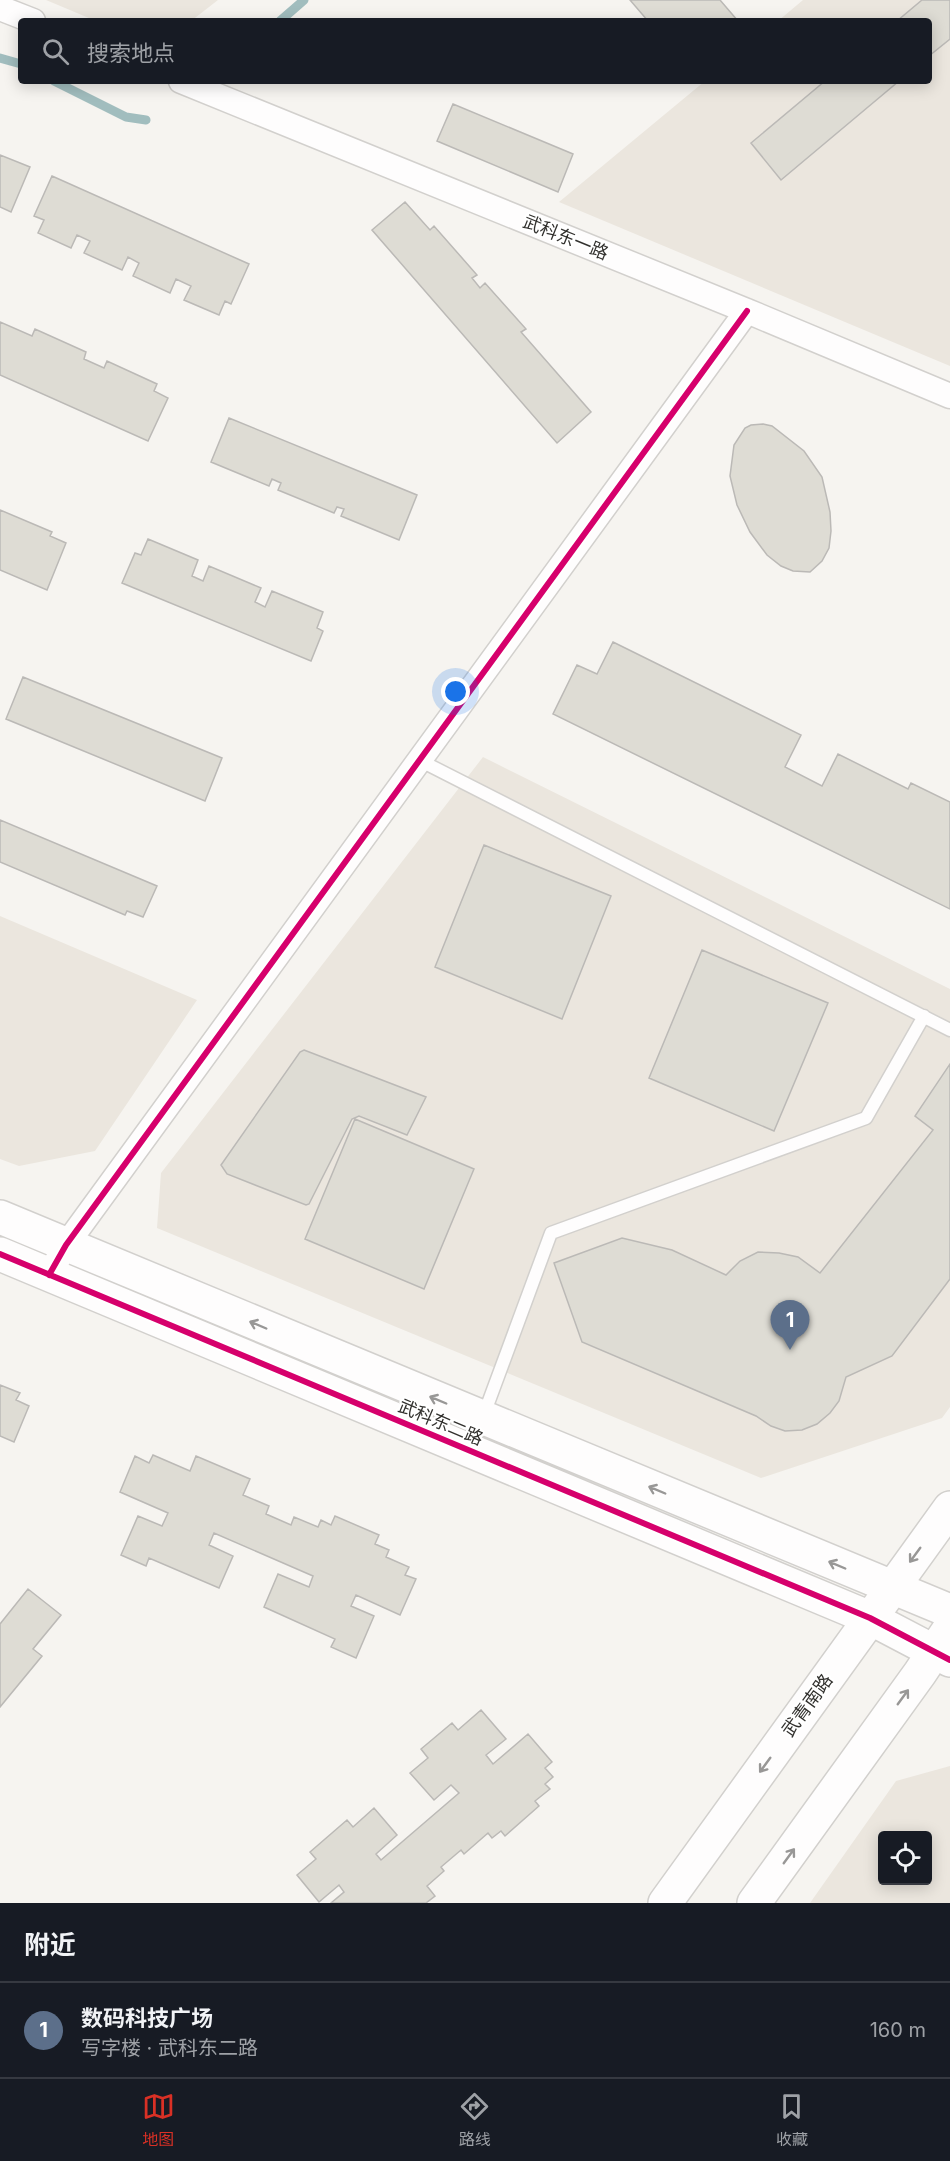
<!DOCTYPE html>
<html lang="zh">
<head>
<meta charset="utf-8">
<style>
  :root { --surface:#171b24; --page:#20242c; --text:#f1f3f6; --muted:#9ea1a6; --line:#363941; --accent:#d93025 }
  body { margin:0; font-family:Inter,"Noto Sans SC",sans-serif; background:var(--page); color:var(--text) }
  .controls { position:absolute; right:18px; bottom:18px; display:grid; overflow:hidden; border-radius:6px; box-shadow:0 3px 15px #0003 }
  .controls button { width:54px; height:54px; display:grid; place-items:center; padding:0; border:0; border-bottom:2px solid var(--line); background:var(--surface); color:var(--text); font:30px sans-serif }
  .you { position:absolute; left:456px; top:692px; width:21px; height:21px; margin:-15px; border:4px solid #fff; border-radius:50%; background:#1a73e8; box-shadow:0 0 0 9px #1a73e833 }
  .badge { display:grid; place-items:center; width:39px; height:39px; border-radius:50%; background:var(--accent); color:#fff; font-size:20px; font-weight:700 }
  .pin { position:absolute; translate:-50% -50px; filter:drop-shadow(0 2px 3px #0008) }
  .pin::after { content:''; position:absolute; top:32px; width:21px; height:18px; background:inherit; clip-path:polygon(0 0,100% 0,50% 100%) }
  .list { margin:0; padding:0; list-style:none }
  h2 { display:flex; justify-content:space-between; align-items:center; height:78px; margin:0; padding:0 24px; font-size:26px }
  h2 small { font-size:20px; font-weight:400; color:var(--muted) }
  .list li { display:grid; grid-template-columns:39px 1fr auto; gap:18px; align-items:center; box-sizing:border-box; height:96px; padding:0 24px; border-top:2px solid var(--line) }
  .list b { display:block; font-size:22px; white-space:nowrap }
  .list p { margin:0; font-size:20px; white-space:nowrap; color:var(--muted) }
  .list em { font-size:20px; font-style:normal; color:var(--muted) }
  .icon { flex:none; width:33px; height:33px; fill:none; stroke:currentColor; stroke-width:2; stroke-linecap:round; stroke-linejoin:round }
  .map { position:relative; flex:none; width:950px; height:1903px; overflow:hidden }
  .search { position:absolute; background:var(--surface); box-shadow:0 3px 15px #0003; left:18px; right:18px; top:18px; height:66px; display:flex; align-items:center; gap:15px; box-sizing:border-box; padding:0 21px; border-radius:6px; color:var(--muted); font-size:22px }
  .sheet { height:174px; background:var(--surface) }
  nav { display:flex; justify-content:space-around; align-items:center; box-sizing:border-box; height:84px; border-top:2px solid var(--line); background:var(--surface); font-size:16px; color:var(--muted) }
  nav a { display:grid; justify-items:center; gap:3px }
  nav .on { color:var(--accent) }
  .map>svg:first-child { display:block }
  .built { fill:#ebe6de; fill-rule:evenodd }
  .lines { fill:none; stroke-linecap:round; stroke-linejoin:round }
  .stream { stroke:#a1bdbe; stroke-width:9 }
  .building { fill:#dedcd4; stroke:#bbb9b6; stroke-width:1.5 }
  .lane-casing { stroke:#d2d0cd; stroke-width:15 }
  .street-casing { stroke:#d2d0cd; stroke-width:27 }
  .secondary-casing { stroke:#d2d0cd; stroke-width:36 }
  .primary-casing { stroke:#d2d0cd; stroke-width:36 }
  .lane { stroke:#fefdfd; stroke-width:12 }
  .street { stroke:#fefdfd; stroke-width:24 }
  .secondary { stroke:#fefdfd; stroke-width:33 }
  .primary { stroke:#fefdfd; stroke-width:33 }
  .cycleway-casing { stroke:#fff; stroke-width:10 }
  .cycleway { stroke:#d6006c; stroke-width:6 }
  .oneway { stroke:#989796 }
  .labels { text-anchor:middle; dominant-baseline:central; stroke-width:4.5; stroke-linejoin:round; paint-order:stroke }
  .street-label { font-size:18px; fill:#32312e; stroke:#fff }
</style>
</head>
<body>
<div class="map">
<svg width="950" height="1903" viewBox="0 0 950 1903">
  <rect width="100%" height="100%" fill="#f6f4f0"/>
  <!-- built -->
  <path class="built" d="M46 0H218L191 21H96Z
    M803 0H950V366L559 202 705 81H929V21H778Z
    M483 757 950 989V1407L942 1418 761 1478 157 1228 161 1173Z
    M0 916 197 1000 95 1151 19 1166 0 1159Z
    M950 1766V1903H810L896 1781ZM882 1836H928V1880H882Z"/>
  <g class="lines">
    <!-- stream -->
    <path class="stream" d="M280 21 304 0
      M0 58 21 64
      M54 81 126 117 146 120"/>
  </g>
  <!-- building -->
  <path class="building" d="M630 0H720L738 21H648Z
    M922 0H950V39L929 56V21H897Z
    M825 81H899L781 180 751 143Z
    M453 104 573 154 558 192 437 141Z
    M0 155 30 167 11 212 0 207Z
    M52 176 249 264 231 304 225 301 219 315 184 300 191 286 176 279 170 293 133 276 139 263 128 257 122 270 84 253 90 241 77 235 71 248 38 233 44 220 34 216Z
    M405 202 430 230 434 226 477 275 472 278 480 288 485 283 526 329 521 332 591 412 557 443 372 230Z
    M0 322 32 336 35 329 86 352 84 359 104 368 107 361 157 384 154 391 168 398 148 441 0 375Z
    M229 418 417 495 399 540 341 516 344 509 337 507 334 513 278 490 281 483 272 479 269 486 211 462Z
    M763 424 772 426 804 451 822 477 830 512 831 531 829 548 822 561 810 572 793 571 781 566 767 555 750 532 737 505 730 476 734 445 745 428 751 425Z
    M0 510 52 532 50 536 66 543 47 590 0 570Z
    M148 539 198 560 192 576 203 581 209 566 261 588 255 602 265 607 272 591 323 612 317 628 323 631 311 661 122 583 135 553 141 555Z
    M613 642 801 735 785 767 822 786 838 754 908 789 911 783 950 802V909L553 714 577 665 597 674Z
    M23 677 222 758 205 801 6 719Z
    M0 820 157 886 143 917 127 911 125 915 0 862Z
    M484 845 611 896 562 1019 435 967Z
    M702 950 828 1003 774 1131 649 1078Z
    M304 1050 426 1097 407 1135 359 1116 352 1119 309 1204 306 1205 227 1174 221 1165 300 1052Z
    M950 1064V1279L892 1356 846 1377 839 1401 830 1413 817 1424 802 1430 785 1431 771 1426 756 1416 582 1342 554 1263 622 1238 672 1250 726 1275 740 1261 758 1252 779 1253 798 1257 820 1273 933 1130 915 1116Z
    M355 1119 474 1169 424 1289 305 1239Z
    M0 1385 20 1393 16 1400 29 1406 14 1442 0 1436Z
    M153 1455 190 1471 196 1456 250 1479 243 1495 269 1506 266 1514 291 1525 294 1517 318 1527 321 1520 331 1525 335 1516 379 1535 375 1544 389 1550 386 1557 409 1567 405 1575 416 1579 400 1615 356 1595 351 1606 374 1616 356 1658 331 1647 335 1639 264 1607 278 1574 309 1587 313 1576 214 1533 209 1545 233 1556 219 1588 149 1558 146 1566 121 1555 138 1516 162 1526 168 1513 120 1492 135 1456 149 1463Z
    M28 1589 61 1615 33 1649 42 1656 0 1707V1624Z
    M481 1710 506 1739 486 1755 493 1764 528 1734 552 1762 545 1768 553 1777 545 1784 550 1789 535 1801 539 1806 505 1836 501 1831 492 1838 488 1833 464 1854 461 1850 441 1867 444 1871 427 1886 435 1896 426 1903H331L344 1892 339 1885 319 1902 297 1875 316 1859 310 1852 347 1820 353 1827 374 1808 397 1835 376 1854 381 1860 459 1793 451 1785 434 1800 410 1773 428 1758 421 1749 452 1723 458 1730Z"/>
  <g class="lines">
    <defs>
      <path id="lane" d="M419 760 950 1030
        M483 1417 551 1233 866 1118 924 1016"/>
      <path id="street" d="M0 8 33 21
        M181 81 747 311 950 396
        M49 1275 66 1245 747 311"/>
      <path id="secondary" d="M0 1217 950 1611
        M0 1254 870 1618 950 1660"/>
      <path id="primary" d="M665 1903 950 1508
        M754 1903 920 1673 950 1628"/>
    </defs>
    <!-- lane casing -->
    <use href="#lane" class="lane-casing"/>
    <!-- street casing -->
    <use href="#street" class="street-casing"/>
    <!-- secondary casing -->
    <use href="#secondary" class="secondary-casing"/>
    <!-- primary casing -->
    <use href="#primary" class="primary-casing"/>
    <!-- lane -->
    <use href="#lane" class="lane"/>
    <!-- street -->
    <use href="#street" class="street"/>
    <!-- secondary -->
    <use href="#secondary" class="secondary"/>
    <!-- primary -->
    <use href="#primary" class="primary"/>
    <defs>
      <path id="cycleway" d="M0 1254 870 1618 950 1660
        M49 1275 66 1245 747 311"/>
    </defs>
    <!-- cycleway casing -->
    <use href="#cycleway" class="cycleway-casing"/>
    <!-- cycleway -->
    <use href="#cycleway" class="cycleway"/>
  </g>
  <!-- one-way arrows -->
  <defs><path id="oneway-shaft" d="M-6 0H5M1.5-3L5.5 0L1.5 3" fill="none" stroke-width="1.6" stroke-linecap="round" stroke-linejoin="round" transform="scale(1.5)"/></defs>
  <g class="oneway">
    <use href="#oneway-shaft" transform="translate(258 1325) rotate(-157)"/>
    <use href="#oneway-shaft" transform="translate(438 1400) rotate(-157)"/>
    <use href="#oneway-shaft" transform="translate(657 1490) rotate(-157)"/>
    <use href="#oneway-shaft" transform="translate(915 1555) rotate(126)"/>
    <use href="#oneway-shaft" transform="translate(837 1565) rotate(-157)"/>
    <use href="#oneway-shaft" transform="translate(903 1697) rotate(-54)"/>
    <use href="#oneway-shaft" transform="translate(765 1765) rotate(126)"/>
    <use href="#oneway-shaft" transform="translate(789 1856) rotate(-54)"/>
  </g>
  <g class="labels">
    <!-- street labels -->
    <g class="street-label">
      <text transform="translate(566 237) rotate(22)">武科东一路</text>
      <text transform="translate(441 1422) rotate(23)">武科东二路</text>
      <text transform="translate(807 1705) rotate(-54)">武青南路</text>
    </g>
  </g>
</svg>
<div class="controls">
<button><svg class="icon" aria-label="locate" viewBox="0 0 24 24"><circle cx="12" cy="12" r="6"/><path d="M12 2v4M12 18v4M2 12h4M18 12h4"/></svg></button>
</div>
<div class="you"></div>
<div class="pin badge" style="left:790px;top:1350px;background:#5c6f8a">1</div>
<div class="search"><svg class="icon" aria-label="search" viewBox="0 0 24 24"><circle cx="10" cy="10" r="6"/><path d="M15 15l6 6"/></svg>搜索地点</div>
</div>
<section class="sheet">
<h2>附近<small></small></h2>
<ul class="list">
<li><span class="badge" style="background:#5c6f8a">1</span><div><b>数码科技广场</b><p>写字楼 · 武科东二路</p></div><em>160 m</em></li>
</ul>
</section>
<nav>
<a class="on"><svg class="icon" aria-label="map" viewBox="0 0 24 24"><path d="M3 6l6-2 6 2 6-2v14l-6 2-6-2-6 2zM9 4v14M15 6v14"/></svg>地图</a>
<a><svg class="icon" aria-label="directions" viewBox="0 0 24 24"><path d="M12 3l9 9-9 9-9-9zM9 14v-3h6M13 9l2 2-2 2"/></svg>路线</a>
<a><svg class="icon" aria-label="saved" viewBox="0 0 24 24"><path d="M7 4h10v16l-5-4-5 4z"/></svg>收藏</a>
</nav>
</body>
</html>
